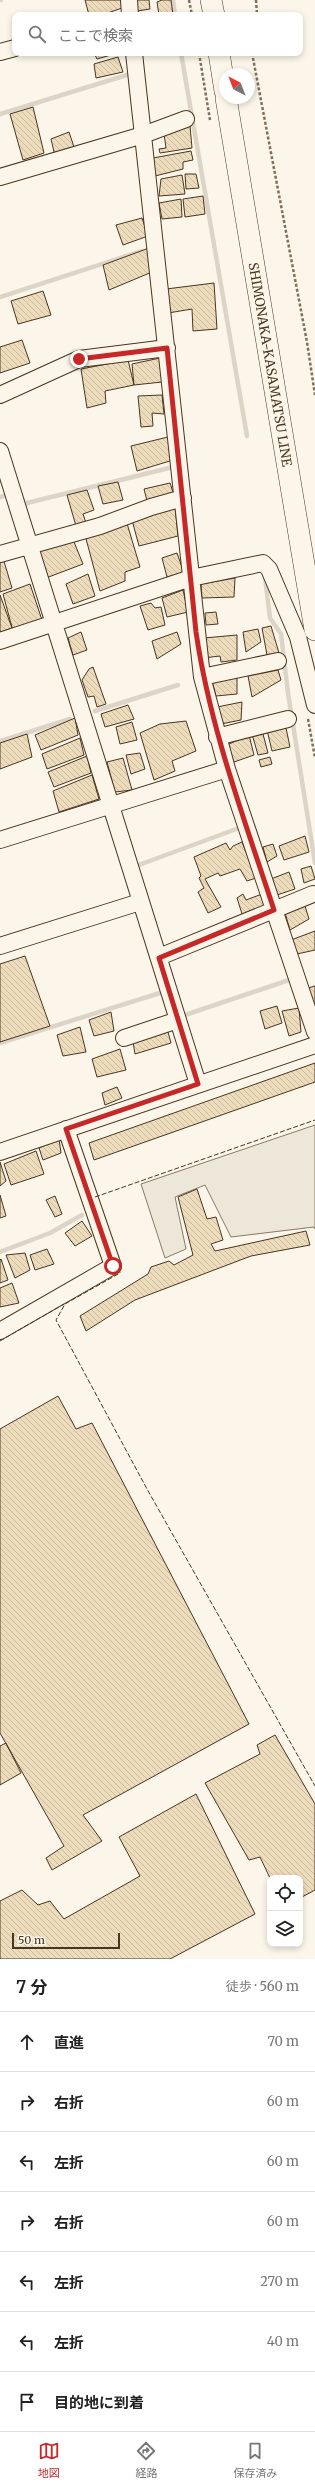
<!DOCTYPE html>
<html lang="ja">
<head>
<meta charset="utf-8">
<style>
  :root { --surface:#fff; --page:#f2f2f2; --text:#222; --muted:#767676; --line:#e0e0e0; --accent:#c62828 }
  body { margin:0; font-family:Merriweather,"Noto Sans JP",serif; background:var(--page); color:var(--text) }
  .controls { position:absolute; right:12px; bottom:12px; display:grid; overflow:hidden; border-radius:8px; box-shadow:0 2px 6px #0003 }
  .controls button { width:36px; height:36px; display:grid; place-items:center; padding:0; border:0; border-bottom:1px solid var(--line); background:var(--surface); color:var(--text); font:20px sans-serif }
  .compass { position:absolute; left:219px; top:68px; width:36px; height:36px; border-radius:50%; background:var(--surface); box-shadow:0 2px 6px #0003; rotate:318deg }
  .scale { position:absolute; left:12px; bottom:10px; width:108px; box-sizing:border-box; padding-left:4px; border:2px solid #4a3520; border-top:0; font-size:11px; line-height:14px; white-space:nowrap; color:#4a3520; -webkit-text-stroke:3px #fbf6e9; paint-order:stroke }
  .stop { position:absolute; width:12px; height:12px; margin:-9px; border:3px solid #c62828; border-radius:50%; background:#fff }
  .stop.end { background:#c62828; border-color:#fff; box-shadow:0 1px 4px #0008 }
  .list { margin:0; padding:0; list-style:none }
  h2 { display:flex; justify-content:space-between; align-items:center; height:52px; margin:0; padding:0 16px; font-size:17px }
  h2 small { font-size:13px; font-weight:400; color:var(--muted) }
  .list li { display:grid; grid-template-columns:26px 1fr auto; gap:12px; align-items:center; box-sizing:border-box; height:60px; padding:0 16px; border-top:1px solid var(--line) }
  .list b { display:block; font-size:15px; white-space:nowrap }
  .list em { font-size:13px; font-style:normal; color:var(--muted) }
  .icon { flex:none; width:22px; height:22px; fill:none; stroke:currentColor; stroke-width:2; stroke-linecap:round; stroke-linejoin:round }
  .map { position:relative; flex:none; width:315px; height:1959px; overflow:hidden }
  .search { position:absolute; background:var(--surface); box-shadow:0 2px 6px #0003; left:12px; right:12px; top:12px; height:44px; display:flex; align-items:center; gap:10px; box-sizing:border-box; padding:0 14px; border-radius:8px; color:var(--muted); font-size:15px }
  .sheet { height:472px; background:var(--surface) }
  nav { display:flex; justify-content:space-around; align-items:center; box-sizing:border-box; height:56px; border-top:1px solid var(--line); background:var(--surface); font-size:11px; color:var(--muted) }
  nav a { display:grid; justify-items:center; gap:2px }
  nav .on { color:var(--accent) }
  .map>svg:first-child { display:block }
  .parking { fill:#ede7d9; stroke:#887966 }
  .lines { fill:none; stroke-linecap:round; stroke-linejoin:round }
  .stream { stroke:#dcd4c6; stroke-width:4.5 }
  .building { fill:url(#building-back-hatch); stroke:#4a3520 }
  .minor-casing { stroke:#4a3520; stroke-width:18 }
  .major-casing { stroke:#4a3520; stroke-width:22 }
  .path { stroke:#7f6f5c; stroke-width:2.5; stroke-dasharray:3 2; stroke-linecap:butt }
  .minor { stroke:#fbf6e9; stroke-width:16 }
  .major { stroke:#fbf6e9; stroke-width:21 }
  .fence { stroke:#4a3520; stroke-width:1; stroke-dasharray:5 2; stroke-linecap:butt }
  .route { stroke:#c62828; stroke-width:5 }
  .labels { text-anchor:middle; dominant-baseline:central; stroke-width:3; stroke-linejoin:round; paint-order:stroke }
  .street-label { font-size:13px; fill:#4a3520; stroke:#fbf6e9 }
</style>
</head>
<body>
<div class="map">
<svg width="315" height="1959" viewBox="0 0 315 1959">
  <defs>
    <pattern id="building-back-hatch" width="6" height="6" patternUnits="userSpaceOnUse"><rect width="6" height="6" fill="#ecdcbc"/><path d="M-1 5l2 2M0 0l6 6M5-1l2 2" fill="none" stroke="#ccbda1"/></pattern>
  </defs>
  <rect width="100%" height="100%" fill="#fbf6e9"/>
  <!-- parking -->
  <path class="parking" d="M315 1125V1229L314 1227 231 1237 205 1185 175 1197 186 1249 165 1258 141 1184Z"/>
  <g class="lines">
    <!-- stream -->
    <path class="stream" d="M0 0H1
      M173 0 175 15
      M181 53 247 436
      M0 114 130 74
      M0 297 142 251
      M0 497 3 496
      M23 500V504L173 467
      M265 577 270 618 281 634 288 693 315 863
      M95 711 178 685
      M0 741 70 719
      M137 869 136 866 239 828
      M185 1015 289 980
      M0 1043 160 993
      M0 1252 50 1233 82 1215"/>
  </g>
  <!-- building -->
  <path class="building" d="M85 0H121L122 8 102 15H89Z
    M136 0H149L150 9 137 11Z
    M162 0H171L173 15H159L157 2Z
    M94 53H118L97 59Z
    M118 57 123 72 96 78 94 64Z
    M33 107 44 153 23 160 10 114Z
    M190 126 192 148 160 153 159 149 166 148 164 134Z
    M69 132 75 150 55 156 51 139Z
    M191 151 193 160 183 162V169L155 176 153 158Z
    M185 174H196L199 188 186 189Z
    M182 175 185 194 159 196 161 179Z
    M203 196 205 214 185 217 183 199Z
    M181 199 182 217 162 219 159 203Z
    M142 218 148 236 123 245 116 225Z
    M149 248 152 272 109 290 103 265Z
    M214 283 217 329 193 331 192 309 168 313 166 289Z
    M43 291 51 315 18 324 11 301Z
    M22 340 30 363 0 373V347Z
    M160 358 162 382 134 385 132 364Z
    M128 360 134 385 105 391 106 403 87 408 81 369Z
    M162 395 164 414 152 413 153 426 141 427 138 396Z
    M168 437 173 460 137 471 131 446Z
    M118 482 123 500 103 504 98 486Z
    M170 483 175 498 148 505 144 489Z
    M87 490 94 510 83 514 86 523 76 526 67 495Z
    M175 506 178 536 139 546 132 520Z
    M126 520 140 567 125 572V581L100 591 85 535Z
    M72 537 83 564 46 578 36 548Z
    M177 553 184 573 167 577 162 558Z
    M3 558 12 588 0 592V559Z
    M88 574 95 596 73 604 66 584Z
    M235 578 234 597 202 598 201 584Z
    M30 584 42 620 13 631 3 594Z
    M183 590 188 612 167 617 162 598Z
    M0 595 12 628 0 632Z
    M151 603 155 608 161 607 165 625 148 630 140 606Z
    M216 612 218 624 206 625 205 613Z
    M271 626 279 653 267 655 262 628Z
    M258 629 261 642 246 652 243 632Z
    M81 632 87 650 73 655 68 638Z
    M177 632 181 644 157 659 152 641Z
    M237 635V660L221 662 220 656 203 658 204 638Z
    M93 667 106 704 97 707 94 696 88 697 82 680 89 669Z
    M278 670 281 680 252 697 248 676Z
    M237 675V694L216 696 212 681Z
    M242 702 241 720 221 724 217 707Z
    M128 705 134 719 105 727 101 714Z
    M75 718 78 735 41 750 35 735Z
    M186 721 196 751 172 761 175 771 154 780 140 733 160 724Z
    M132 722 137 740 120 744 116 727Z
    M286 728 290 747 272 751 267 730Z
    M27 734 32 757 0 769V743Z
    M252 734H263L268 753 258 755Z
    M249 735 254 755 234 762 227 745Z
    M80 738 84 755 47 769 42 754Z
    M140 753 145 769 131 774 126 755Z
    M87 756 91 773 54 787 48 772Z
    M270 757 272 764 261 767 259 760Z
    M123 758 132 790 115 792 107 762Z
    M92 775 99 799 59 812 53 791Z
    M305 836 309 852 284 860 279 846Z
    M242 842 256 878 247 881 240 869 220 876 218 873 205 879 221 907 208 913 198 892 204 888 199 878 201 876 194 857 226 843 230 850 233 846Z
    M273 844 277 856 267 862 263 847Z
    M311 866 315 879 304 883 301 869Z
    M289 872 295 889 277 895 271 879Z
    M243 894 246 900 262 894 267 907 243 917 237 898Z
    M305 906 309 919 290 930 285 913Z
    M315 931V950L297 954 291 940Z
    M25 956 50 1026 0 1042V964Z
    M315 986V1008L308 988Z
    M277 1006 282 1023 265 1029 260 1011Z
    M299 1008 301 1032 289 1036 282 1011Z
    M111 1012 114 1031 94 1036 89 1020Z
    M80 1027 86 1052 63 1056 57 1035Z
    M168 1032 171 1043 135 1054 133 1042Z
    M120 1049 126 1070 97 1077 92 1059Z
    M315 1063V1082L94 1160 89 1143Z
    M117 1087 122 1098 105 1105 102 1093Z
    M59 1139 61 1153 43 1160 39 1148Z
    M36 1151 44 1174 11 1185 4 1164Z
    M0 1162 6 1181 0 1186Z
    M197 1189 207 1219 216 1217 223 1240 211 1244 215 1251 306 1231 310 1245 251 1256 135 1300 86 1331 80 1316 148 1274 151 1267 169 1261 174 1265 193 1255 178 1197Z
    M0 1195 6 1216 0 1218Z
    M55 1196 62 1214 55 1217 46 1200Z
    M82 1221 92 1236 75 1246 65 1233Z
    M47 1249 54 1264 35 1270 30 1255Z
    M25 1253 30 1270 15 1278 6 1255Z
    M1 1259 8 1280 0 1283V1260Z
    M12 1283 19 1303 0 1307V1288Z
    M58 1396 76 1429 92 1423 249 1724 83 1815 102 1841 52 1870 46 1858 64 1846 0 1733V1429Z
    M275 1735 315 1804V1890L300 1898V1878H270L260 1857 249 1860 205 1783 260 1754 257 1745Z
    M6 1743 21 1773 0 1785V1746Z
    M196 1794 255 1914 170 1959H0V1901L22 1890 38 1905 50 1901 64 1919 140 1876 119 1837Z"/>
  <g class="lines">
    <defs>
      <path id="minor" d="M129 0 130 15
        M0 52 15 48
        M134 53 202 677 227 769 315 1032
        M0 177 143 135 186 119
        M0 395 79 359 167 348
        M0 451 198 1084
        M0 554 100 526 151 507 183 498
        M0 641 191 578 263 563 269 569 298 637 315 705
        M202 677 278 661
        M217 737 288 719
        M0 840 227 769
        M0 946 140 902
        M159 957 313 894
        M124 1038 178 1020
        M0 1152 315 1045
        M0 1331 113 1266 66 1129"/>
      <g id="major">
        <path d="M211 0 214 15"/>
        <path d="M219 53 225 91"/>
        <path id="s1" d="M226 98 315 630"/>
      </g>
    </defs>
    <!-- minor casing -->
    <use href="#minor" class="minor-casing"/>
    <!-- major casing -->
    <use href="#major" class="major-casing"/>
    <!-- path -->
    <path class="path" d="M189 0 192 15
      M256 0 257 15
      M199 53 210 120
      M252 53 307 342 315 395
      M308 719 315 758"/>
    <!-- minor -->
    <use href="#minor" class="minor"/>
    <!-- major -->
    <use href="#major" class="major"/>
    <!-- fence -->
    <path class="fence" d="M95 1197 315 1120
      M119 1268 120 1273 65 1304 56 1320 147 1489 315 1786
      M0 1341 64 1304"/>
  </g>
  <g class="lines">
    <!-- route -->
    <path class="route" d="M79 359 167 348 196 632C210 728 244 818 274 910L159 958 198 1084 66 1129 113 1266"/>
  </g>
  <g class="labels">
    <!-- street labels -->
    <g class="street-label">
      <text stroke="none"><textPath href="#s1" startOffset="270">SHIMONAKA-KASAMATSU LINE</textPath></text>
    </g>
  </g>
</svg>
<div class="controls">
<button><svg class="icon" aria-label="locate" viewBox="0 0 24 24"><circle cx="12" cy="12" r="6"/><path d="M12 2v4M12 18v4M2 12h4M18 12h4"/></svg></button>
<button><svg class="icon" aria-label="layers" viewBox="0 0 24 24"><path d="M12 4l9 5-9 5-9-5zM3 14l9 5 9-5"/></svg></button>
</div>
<svg class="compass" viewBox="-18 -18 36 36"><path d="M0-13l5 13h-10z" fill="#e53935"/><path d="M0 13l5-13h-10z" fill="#767676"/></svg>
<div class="scale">50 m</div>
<div class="stop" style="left:113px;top:1266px"></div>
<div class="stop end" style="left:79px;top:359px"></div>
<div class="search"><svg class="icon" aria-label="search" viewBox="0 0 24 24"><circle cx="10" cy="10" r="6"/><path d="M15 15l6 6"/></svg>ここで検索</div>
</div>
<section class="sheet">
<h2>7 分<small>徒歩 · 560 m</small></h2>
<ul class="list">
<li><svg class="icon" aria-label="ahead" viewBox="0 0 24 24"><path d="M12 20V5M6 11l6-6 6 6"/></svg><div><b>直進</b></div><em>70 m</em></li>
<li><svg class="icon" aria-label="right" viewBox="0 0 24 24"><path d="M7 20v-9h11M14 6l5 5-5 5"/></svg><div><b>右折</b></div><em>60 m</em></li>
<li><svg class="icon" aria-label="left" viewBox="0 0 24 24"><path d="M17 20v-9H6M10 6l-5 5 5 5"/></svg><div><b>左折</b></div><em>60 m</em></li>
<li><svg class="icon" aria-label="right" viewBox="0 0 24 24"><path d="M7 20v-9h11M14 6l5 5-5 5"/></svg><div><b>右折</b></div><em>60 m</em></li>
<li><svg class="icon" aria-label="left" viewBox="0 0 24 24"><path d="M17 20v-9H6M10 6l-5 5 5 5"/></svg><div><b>左折</b></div><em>270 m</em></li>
<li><svg class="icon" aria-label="left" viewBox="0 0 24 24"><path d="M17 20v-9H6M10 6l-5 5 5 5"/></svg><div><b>左折</b></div><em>40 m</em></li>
<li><svg class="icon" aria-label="arrive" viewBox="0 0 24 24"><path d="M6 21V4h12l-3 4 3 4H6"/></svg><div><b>目的地に到着</b></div></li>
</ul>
</section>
<nav>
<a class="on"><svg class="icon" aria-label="map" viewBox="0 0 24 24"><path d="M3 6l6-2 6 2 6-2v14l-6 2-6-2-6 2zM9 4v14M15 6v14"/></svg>地図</a>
<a><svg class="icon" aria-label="directions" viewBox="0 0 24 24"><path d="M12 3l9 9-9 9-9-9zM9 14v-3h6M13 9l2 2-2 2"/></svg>経路</a>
<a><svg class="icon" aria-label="saved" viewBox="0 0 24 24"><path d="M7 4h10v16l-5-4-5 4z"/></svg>保存済み</a>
</nav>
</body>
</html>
